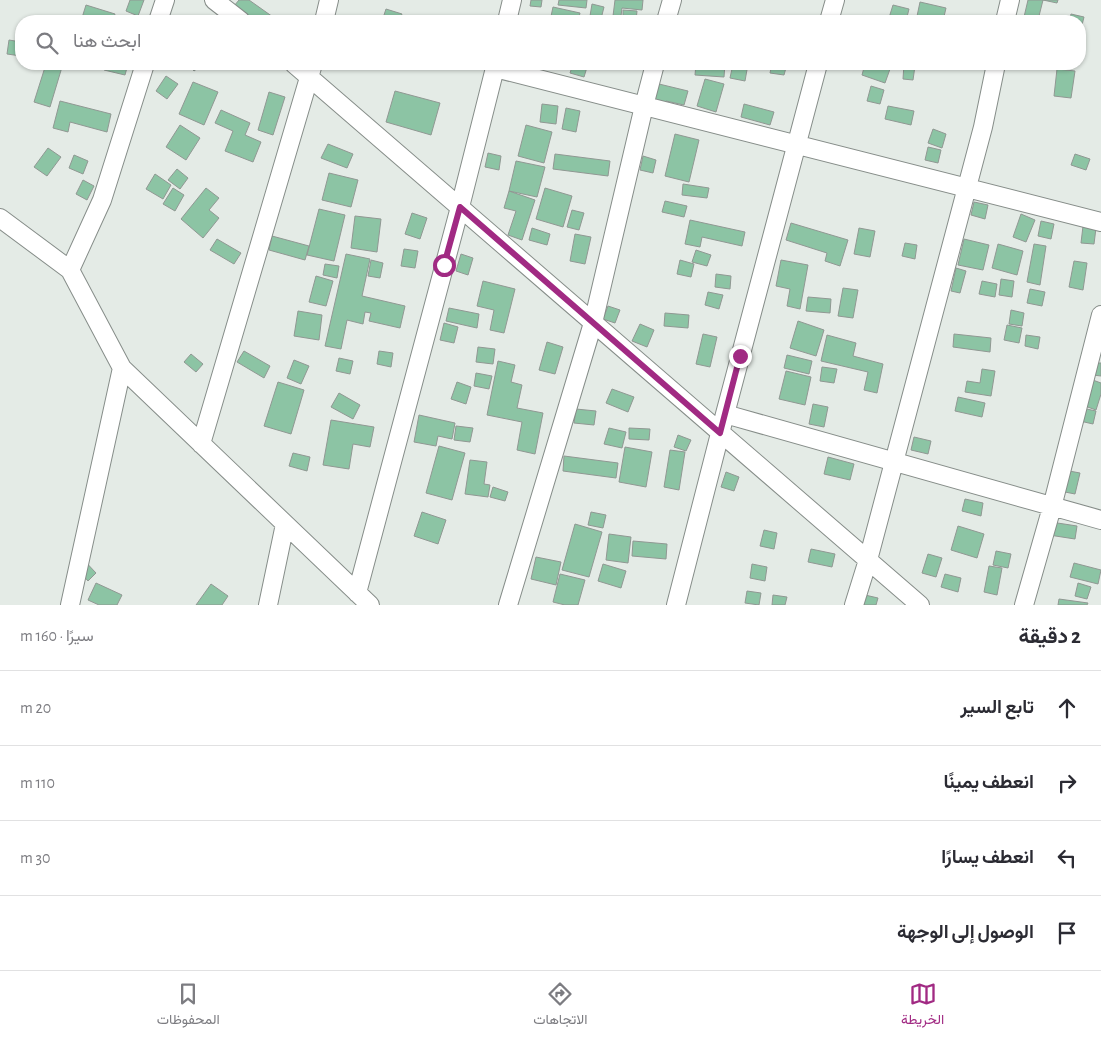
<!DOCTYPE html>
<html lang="ar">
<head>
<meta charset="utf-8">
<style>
  :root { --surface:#fff; --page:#f2f2f3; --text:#2b2b33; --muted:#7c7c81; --line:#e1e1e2; --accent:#a12a83 }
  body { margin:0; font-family:"Alegreya Sans",Vazirmatn,sans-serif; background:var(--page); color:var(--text); direction:rtl }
  .stop { position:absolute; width:15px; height:15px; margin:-11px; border:4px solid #a12a83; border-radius:50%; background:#fff }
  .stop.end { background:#a12a83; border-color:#fff; box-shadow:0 1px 5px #0008 }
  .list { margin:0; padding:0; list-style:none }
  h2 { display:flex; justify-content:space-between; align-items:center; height:65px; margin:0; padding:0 20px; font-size:21px }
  h2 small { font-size:16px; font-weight:400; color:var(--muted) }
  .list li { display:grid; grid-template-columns:32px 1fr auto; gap:15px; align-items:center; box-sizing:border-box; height:75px; padding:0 20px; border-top:1px solid var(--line) }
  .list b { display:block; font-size:19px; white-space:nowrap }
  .list em { font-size:16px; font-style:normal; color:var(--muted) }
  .icon { flex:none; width:28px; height:28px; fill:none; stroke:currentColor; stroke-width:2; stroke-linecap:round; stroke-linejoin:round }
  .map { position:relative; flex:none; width:1101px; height:605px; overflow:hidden; direction:ltr }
  .search { position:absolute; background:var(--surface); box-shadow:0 1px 4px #0004; left:15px; right:15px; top:15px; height:55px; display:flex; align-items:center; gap:12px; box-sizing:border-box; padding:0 18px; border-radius:20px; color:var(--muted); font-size:19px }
  .sheet { height:365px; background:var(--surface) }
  nav { display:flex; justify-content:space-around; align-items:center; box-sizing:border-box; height:70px; border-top:1px solid var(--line); background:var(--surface); font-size:14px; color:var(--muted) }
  nav a { display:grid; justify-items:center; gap:2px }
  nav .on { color:var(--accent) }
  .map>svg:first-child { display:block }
  .building { fill:#8cc4a4; stroke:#909893 }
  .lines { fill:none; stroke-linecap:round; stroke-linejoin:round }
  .street-casing { stroke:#868d89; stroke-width:20 }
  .street { stroke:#fff; stroke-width:18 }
  .route { stroke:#a12a83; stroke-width:6 }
</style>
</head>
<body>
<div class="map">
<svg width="1101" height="605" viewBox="0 0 1101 605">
  <rect width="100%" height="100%" fill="#e4ebe6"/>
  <!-- building -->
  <path class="building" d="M130 0H144L138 16 126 11Z
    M239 0H249L273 17 270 21H255L234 6Z
    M531 0H542L541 7 530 6Z
    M559 0H587L586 8 558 5Z
    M615 0H643L642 10 622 8 621 16H613Z
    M1028 0H1058L1057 3 1043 0 1038 20 1024 17Z
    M920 2 946 8 943 21H916Z
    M592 4 604 7 601 19 590 16Z
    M86 5 115 14 113 21H81Z
    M893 5 909 9 906 21H888Z
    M553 7 580 13 578 21H550Z
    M386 9 402 14 399 21H382Z
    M623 10 637 11 636 21H623Z
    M1071 14 1084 17 1081 29 1080 28V21H1069Z
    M9 40 21 42V56L7 54Z
    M46 64H51L62 67 50 107 34 102Z
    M105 64H128L125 75 104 70Z
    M188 64H203L194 71Z
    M573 64H588L584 77 570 73Z
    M696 64H725L724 77 695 75Z
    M733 64H748L745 81 730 78Z
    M772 64H787L784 75 770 73Z
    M865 64H874L890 69 885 83 862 75Z
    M904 64H930V67L915 66 913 80 903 79Z
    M1057 69 1075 71 1071 98 1054 96Z
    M166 76 178 84 167 99 156 91Z
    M705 79 724 84 716 112 697 106Z
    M193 82 218 92 204 125 179 114Z
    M655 84 659 85V84L688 91 684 105 666 101 665 103 651 100Z
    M871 86 884 90 880 104 867 101Z
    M395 91 440 103 431 135 386 122Z
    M269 92 285 97 273 135 258 130Z
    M60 101 111 114 107 132 70 122 68 132 53 128Z
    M542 104 558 106 556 124 540 122Z
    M744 104 774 112 770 125 741 117Z
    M888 106 914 111 911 125 885 119Z
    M566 108 580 111 576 132 562 129Z
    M221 110 250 123 245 135 261 142 253 162 225 151 233 131 215 123Z
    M180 125 200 138 186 160 166 147Z
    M526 125 552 132 544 163 518 156Z
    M933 129 946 134 942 148 928 143Z
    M675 134 699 140 689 182 665 176Z
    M328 144 353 154 347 168 321 158Z
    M928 147 941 150 938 163 925 160Z
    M48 148 61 157 47 176 34 167Z
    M488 153 501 156 499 170 485 167Z
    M555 154 610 161 608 176 553 169Z
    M1075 154 1090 159 1086 170 1071 165Z
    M74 155 88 161 83 174 69 168Z
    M643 156 656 160 653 173 640 170Z
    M516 161 545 167 537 197 509 191Z
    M177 169 188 178 180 189 168 180Z
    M329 173 358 180 351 207 322 200Z
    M155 174 171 185 163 199 146 189Z
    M83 180 94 186 87 200 76 194Z
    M683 184 709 188 707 198 682 195Z
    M173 188 184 195 175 211 163 204Z
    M206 188 219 198 209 210 219 218 203 238 181 219Z
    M545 188 572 196 563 227 536 219Z
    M509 191 535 200 522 240 508 235 516 211 504 208Z
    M665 201 687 206 684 217 662 212Z
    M974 202 988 205 985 219 971 215Z
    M319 209 345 215 334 261 307 255Z
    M572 210 584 213 579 230 567 227Z
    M412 213 427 218 420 239 405 234Z
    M1021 214 1035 220 1026 242 1013 237Z
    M355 216 381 219 377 252 351 248Z
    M690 220 745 232 742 246 702 237 700 247 685 244Z
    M1041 221 1054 224 1051 239 1038 236Z
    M791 223 848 240 840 266 825 261 827 253 786 240Z
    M1083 226 1096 228 1094 244 1081 243Z
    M532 228 550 234 547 245 529 240Z
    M859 228 875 231 870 257 854 254Z
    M575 234 591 237 585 264 570 261Z
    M272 236 309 246 305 260 269 250Z
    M217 239 241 253 234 264 210 250Z
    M964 239 989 245 983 270 958 265Z
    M905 243 917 245 915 259 902 256Z
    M998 244 1023 251 1017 275 992 268Z
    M1034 244 1046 246 1040 285 1027 282Z
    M404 249 418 251 415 268 401 266Z
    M696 250 711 255 707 266 692 262Z
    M346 254 370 259 362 296 405 306 400 328 369 321 371 313 365 312 363 324 347 320 341 349 325 346Z
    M461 254 473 258 468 275 456 271Z
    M371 260 383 263 380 278 368 276Z
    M680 260 694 264 691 277 677 274Z
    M781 260 808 265 800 309 787 306 790 289 776 286Z
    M1074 261 1087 263 1083 290 1069 287Z
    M325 264 339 266 337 278 323 275Z
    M956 268 966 271 960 293 951 291Z
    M716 274 731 276 730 289 715 287Z
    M316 276 333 281 326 306 309 302Z
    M1001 279 1014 281 1012 297 999 295Z
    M483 281 515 289 504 333 490 330 494 310 477 306Z
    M982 281 997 284 995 297 979 294Z
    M843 288 858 290 853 318 838 316Z
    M1030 289 1045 292 1042 306 1027 303Z
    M708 292 723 295 719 309 705 305Z
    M808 297 831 299 830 313 806 311Z
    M608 306 620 310 615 323 603 319Z
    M449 308 479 314 477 328 446 321Z
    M1011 310 1024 313 1022 326 1009 324Z
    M298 311 322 315 319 340 294 336Z
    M665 313 689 315 688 328 664 326Z
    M798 321 824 330 816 356 790 348Z
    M444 323 458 327 454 343 440 340Z
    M640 324 654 330 647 347 632 341Z
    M1007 325 1022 328 1019 343 1004 340Z
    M703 334 717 337 710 367 696 364Z
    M954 334 991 338 990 352 953 347Z
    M827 335 856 343 853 356 883 364 877 393 864 390 868 372 821 361Z
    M1026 335 1040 337 1038 349 1025 346Z
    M547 342 563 347 555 374 539 370Z
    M478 347 495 349 493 364 476 362Z
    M244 351 270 366 264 378 237 362Z
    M379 351 393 353 391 367 377 364Z
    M191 354 203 364 196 372 184 362Z
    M787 355 812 361 809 374 784 368Z
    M339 358 353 361 350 374 336 371Z
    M294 360 309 366 301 384 287 378Z
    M498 361 515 365 511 382 522 385 517 408 543 413 535 454 517 450 522 422 487 415Z
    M1093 363H1101V376L1093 375Z
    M822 367 837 369 834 383 820 381Z
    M982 369 995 371 991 396 965 392 967 381 980 383Z
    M786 371 811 377 805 405 779 399Z
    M476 373 492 376 489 389 474 386Z
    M1090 379 1101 383V394L1096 410 1082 405Z
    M278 382 304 390 291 434 264 426Z
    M457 382 471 387 466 404 451 399Z
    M612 389 634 397 628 412 606 403Z
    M339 393 360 405 353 419 331 407Z
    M958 397 985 403 982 417 955 411Z
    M813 404 828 407 824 427 809 424Z
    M1082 408 1096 411 1093 424 1080 421Z
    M576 409 596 411 594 425 574 423Z
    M419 415 455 423 452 439 438 436 436 446 414 442Z
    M331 420 374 427 370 447 353 444 349 469 323 465Z
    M456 426 473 428 470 442 454 440Z
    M609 428 626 432 622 448 604 444Z
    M629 428 650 429 649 440 629 439Z
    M678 435 691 440 686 451 674 447Z
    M914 437 931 441 928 454 911 450Z
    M439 446 465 453 452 500 426 493Z
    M625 447 652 452 646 487 619 482Z
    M670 450 685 452 679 490 664 487Z
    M293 453 310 457 307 471 289 466Z
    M564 456 618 463 616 478 563 471Z
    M828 457 854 464 850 480 824 474Z
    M470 460 487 462 484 484 490 485 488 497 465 494Z
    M1064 470 1080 473 1075 494 1060 491Z
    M726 472 739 477 734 491 721 487Z
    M493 487 508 492 505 501 490 497Z
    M965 499 983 503 981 516 962 511Z
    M422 512 446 520 438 544 414 536Z
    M591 512 606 515 603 528 588 525Z
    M1051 522 1077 526 1075 539 1049 535Z
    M575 524 602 532 589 577 562 570Z
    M958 526 984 534 977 558 951 550Z
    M764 530 777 533 774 549 760 546Z
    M609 534 631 537 628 563 606 560Z
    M633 541 667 544 666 559 632 556Z
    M811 549 835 554 832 567 808 562Z
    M996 551 1011 554 1008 568 993 565Z
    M928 554 942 558 936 577 922 573Z
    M80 556 96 573 88 581 72 563Z
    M536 557 561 562 556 585 531 579Z
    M1074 563 1101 570 1098 584 1070 577Z
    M603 564 626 571 621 588 598 581Z
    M752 564 767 567 765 581 750 578Z
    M989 566 1002 568 997 595 984 592Z
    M560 574 585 580 578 605H565L553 602Z
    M945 574 961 578 958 592 941 587Z
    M96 583 122 595 117 605H99L88 600Z
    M1078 583 1091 587 1087 599 1075 596Z
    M211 584 228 596 222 605H196Z
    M747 591 761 593 759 605 745 603Z
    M773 595 787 597 785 605H772Z
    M865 595 878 598 876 605H862Z
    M1059 599 1088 603 1087 605H1058Z"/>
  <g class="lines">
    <defs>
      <path id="street" d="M214 0 241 21
        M158 21 165 0
        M324 21 329 0
        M507 21 512 0
        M666 21 672 0
        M829 21 835 0
        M1005 21 1010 0
        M294 64 920 605
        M495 68 1101 222
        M0 218 70 270 122 368 370 605
        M70 270 102 200 145 64
        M725 414 1101 520
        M201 444 313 64
        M357 593 460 207 496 64
        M70 605 122 368
        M268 605 285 524
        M508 605 593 323 644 106 655 64
        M676 605 725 414 818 64
        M854 605 868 560 983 127 996 64
        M1024 605 1052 507 1101 315"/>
    </defs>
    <!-- street casing -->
    <use href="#street" class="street-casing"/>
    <!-- street -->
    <use href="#street" class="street"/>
  </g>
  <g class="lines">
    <!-- route -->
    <path class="route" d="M444 265 460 207 720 433 740 356"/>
  </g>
</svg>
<div class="stop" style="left:444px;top:265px"></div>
<div class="stop end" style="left:740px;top:356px"></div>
<div class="search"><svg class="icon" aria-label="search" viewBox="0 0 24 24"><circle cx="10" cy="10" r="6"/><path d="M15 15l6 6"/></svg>ابحث هنا</div>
</div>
<section class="sheet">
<h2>2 دقيقة<small>سيرًا · 160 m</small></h2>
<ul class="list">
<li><svg class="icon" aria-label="ahead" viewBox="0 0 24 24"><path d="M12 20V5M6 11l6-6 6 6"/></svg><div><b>تابع السير</b></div><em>20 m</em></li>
<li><svg class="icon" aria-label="right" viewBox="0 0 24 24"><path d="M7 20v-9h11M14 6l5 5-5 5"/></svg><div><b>انعطف يمينًا</b></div><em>110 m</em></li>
<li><svg class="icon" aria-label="left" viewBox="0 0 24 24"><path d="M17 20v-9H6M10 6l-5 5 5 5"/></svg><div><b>انعطف يسارًا</b></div><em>30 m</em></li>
<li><svg class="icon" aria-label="arrive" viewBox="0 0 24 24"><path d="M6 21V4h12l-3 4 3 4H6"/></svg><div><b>الوصول إلى الوجهة</b></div></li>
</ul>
</section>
<nav>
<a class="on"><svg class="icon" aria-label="map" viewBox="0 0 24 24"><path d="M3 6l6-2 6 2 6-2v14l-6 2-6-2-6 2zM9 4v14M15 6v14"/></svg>الخريطة</a>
<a><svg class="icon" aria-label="directions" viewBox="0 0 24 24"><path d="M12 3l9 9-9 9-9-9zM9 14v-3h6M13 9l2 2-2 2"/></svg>الاتجاهات</a>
<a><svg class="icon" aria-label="saved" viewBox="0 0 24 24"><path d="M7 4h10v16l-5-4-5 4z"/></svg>المحفوظات</a>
</nav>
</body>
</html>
